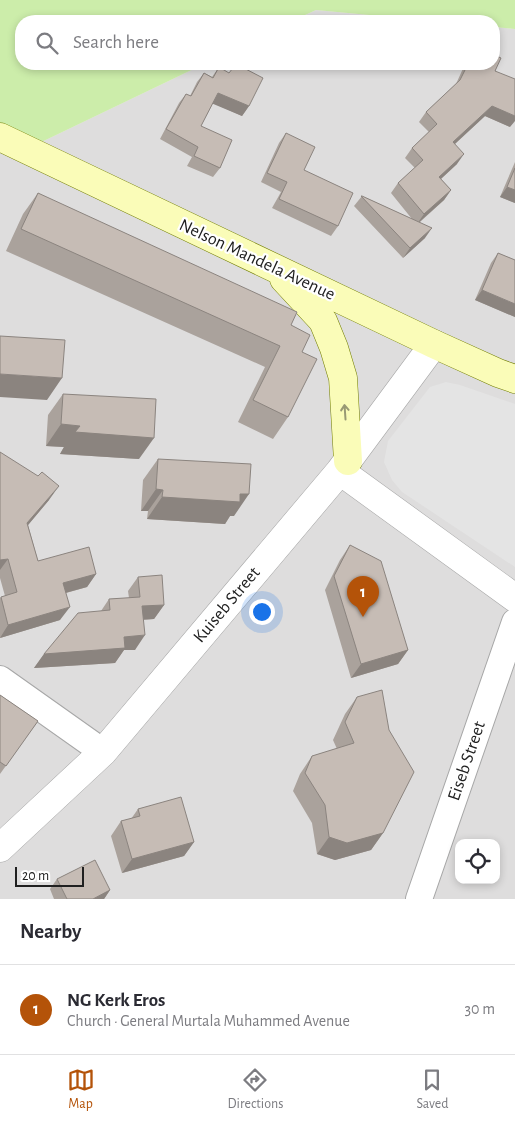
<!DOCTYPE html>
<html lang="en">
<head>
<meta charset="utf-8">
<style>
  :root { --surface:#fff; --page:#f7f7f7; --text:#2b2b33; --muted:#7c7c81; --line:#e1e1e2; --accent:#b45309 }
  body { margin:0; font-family:"Alegreya Sans",sans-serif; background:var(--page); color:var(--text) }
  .controls { position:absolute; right:15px; bottom:15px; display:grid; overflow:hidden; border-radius:10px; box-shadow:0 2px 8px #0003 }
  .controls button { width:45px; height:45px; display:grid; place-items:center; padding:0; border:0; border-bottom:1px solid var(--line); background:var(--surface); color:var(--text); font:25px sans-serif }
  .scale { position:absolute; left:15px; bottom:12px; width:69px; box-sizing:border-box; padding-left:5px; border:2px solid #202020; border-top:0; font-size:14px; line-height:18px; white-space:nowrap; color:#202020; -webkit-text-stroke:4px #fff; paint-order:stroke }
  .you { position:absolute; left:261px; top:611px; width:18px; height:18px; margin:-12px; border:4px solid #fff; border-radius:50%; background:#1a73e8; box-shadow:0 0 0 8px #1a73e833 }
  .badge { display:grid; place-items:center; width:32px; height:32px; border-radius:50%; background:var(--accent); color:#fff; font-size:16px; font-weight:700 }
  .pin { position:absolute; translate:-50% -41px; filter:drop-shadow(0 1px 2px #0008) }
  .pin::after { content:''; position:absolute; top:26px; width:18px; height:15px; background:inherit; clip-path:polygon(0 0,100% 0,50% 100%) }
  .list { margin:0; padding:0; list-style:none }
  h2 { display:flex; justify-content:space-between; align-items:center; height:65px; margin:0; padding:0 20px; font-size:21px }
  h2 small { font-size:16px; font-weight:400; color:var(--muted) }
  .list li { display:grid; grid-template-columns:32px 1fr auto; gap:15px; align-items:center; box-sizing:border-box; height:90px; padding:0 20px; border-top:1px solid var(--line) }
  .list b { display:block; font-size:19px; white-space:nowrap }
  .list p { margin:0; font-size:16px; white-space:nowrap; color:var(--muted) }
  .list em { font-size:16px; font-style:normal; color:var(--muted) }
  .icon { flex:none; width:28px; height:28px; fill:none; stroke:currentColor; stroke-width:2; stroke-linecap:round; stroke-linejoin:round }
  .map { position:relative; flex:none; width:515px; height:899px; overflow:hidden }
  .search { position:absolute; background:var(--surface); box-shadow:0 2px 8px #0003; left:15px; right:15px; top:15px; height:55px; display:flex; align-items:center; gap:12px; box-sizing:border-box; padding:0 18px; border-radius:20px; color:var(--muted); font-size:19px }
  .sheet { height:155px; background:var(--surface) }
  nav { display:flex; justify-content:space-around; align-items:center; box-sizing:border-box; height:70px; border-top:1px solid var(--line); background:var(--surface); font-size:14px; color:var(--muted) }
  nav a { display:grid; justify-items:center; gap:2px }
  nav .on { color:var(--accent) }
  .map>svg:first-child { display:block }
  .residential { fill:#dedddd; fill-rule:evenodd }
  .grass { fill:#ccedaa }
  .parking { fill:#e4e4e4 }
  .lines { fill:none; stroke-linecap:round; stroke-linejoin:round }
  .minor-casing { stroke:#a7a7a7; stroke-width:28 }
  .tertiary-casing { stroke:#a7a7a7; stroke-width:29 }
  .secondary-casing { stroke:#727e00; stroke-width:29 }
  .minor { stroke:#fff; stroke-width:26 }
  .tertiary { stroke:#fff; stroke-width:28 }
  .secondary { stroke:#fafcb8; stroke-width:28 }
  .wall { fill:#aaa29c }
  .shaded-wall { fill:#8b847f }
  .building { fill:#c6bcb5; stroke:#8b847f }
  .oneway { stroke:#989974 }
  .labels { text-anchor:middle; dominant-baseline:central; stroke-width:4.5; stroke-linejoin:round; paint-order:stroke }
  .street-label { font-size:18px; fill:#202020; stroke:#fff }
</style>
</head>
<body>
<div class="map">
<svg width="515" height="899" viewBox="0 0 515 899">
  <rect width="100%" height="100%" fill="#f1ede6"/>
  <!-- residential -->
  <path class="residential" d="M316 10 433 21H292Z
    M494 27 515 29V899H0V134L29 148 204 64H494ZM459 843H496V880H459Z"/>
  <!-- grass -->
  <path class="grass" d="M0 0H515V29L494 27V21H433L316 10 292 21H21V64H204L29 148 0 134Z"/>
  <!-- parking -->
  <path class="parking" d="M446 382 460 385 515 404V567L402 492 392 480 384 462 388 441 430 387Z"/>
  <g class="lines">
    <defs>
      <path id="minor" d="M0 679 103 752
        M419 899 515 622"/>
      <path id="tertiary" d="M340 471 515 598
        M0 848 103 752 340 471 434 344"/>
      <path id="secondary" d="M0 137 434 344 498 373 515 379
        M284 279 323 321 334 348 343 378 348 461"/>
    </defs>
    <!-- minor casing -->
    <use href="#minor" class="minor-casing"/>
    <!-- tertiary casing -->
    <use href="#tertiary" class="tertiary-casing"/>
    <!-- secondary casing -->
    <use href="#secondary" class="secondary-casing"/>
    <!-- minor -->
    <use href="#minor" class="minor"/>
    <!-- tertiary -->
    <use href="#tertiary" class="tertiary"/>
    <!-- secondary -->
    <use href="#secondary" class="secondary"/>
  </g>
  <!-- wall -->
  <path class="wall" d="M465 64H494L510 127 485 116 455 144 457 164 441 179 451 190 444 200 420 222 425 238 403 258 354 206 362 196 412 219 391 193 398 183 415 168 405 158 412 148 429 132 419 122 426 112 456 84Z
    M219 67 249 106 242 116 213 103 201 126 220 168 213 177 187 166 192 157 160 139 179 103 186 94 190 96 197 82 204 73 212 77Z
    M286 133 304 170 338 226 331 236 272 208 281 192 261 182 279 143Z
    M515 162V203L500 197Z
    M38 193 291 325 302 352 288 417 273 439 238 422 265 367 6 251 23 214Z
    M498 253 515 260V317L475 300 491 263Z
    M63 394 139 459 60 454 64 447 46 446 48 415Z
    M0 452 49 500 28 525 38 561 96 574 87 587 66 593 60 620 0 638V598L1 597 5 596 0 578Z
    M158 459 234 516H230L225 524 147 519 148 511H141L143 480Z
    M350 545 408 650 398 664 351 678 325 590 340 560Z
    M138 577 164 605 154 619 143 620 135 650H124L115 663 34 668 44 654 101 611 109 599 129 598 128 591Z
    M0 695 38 721 0 774Z
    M357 697 383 833 371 850 335 860 317 854 312 823 293 791 300 774 312 756 337 749 333 740 345 714Z
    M138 809 194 842 184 856 122 873 111 836 121 821 131 819Z
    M57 879 110 890 104 899H54L50 889Z"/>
  <!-- shaded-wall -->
  <path class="shaded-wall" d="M218 93 249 106 242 116 211 103Z
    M492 106 515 116V121L510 127 485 116 446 152 453 142Z
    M464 154 457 164 432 187 439 177Z
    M507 187 515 190V203L500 197Z
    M451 190 444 200 417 224 424 214Z
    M432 228 425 238 403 258 410 248Z
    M482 290 515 304V317L475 300Z
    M0 374 62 378 47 400 0 397Z
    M61 424 80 426 154 438 139 459 60 454 64 447 46 446Z
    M59 486 49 500 18 537 27 523Z
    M156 489 163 490 148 511H141Z
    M240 494H249L234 516H230L225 524 147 519 162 497Z
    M8 559 0 570V560Z
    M96 574 87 587 54 596 63 583Z
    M164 605 154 619 133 620 142 606Z
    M70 607 60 620 0 638 8 625Z
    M145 635 135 650H124L115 663 34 668 44 654 124 637Z
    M408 650 398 664 351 678 361 664Z
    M383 833 371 850 335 860 317 854 329 837Z
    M194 842 184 856 122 873 132 859Z
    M110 890 104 899H93Z"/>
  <!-- building -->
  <path class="building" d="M494 55 501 58 495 71 515 79V116L492 106 453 142 464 154 439 177 451 190 424 214 398 183 423 160 412 148 437 124 426 112 460 80 468 64H494Z
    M236 64 263 78 249 106 218 93 201 126 232 140 220 168 194 156 198 147 166 129 186 94 191 96 204 73 213 78 219 67 229 73Z
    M286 133 315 147 304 170 353 193 338 226 279 199 287 182 267 173Z
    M515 168V190L507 187Z
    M38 193 297 312 291 325 310 335 302 352 317 359 288 417 253 400 280 346 21 229Z
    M361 196H362L432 228 410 248Z
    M498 253 515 260V304L482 290Z
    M0 336 65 340 62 378 0 374Z
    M63 394 156 399 154 438 75 432 80 426 61 424Z
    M0 452 38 476 42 472 59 486 27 523 38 561 89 547 96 574 63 583 70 607 8 625 1 597 17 592 8 559 0 560Z
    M158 459 251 464 249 494H240V502L162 497 163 490 156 489Z
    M350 545 381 561 408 650 361 664 334 576Z
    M162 575 164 605 142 606 145 635 124 637 125 648 44 654 78 613 110 610 109 599 140 597 138 577Z
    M382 690 389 730 414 772 383 833 347 843 329 837 325 805 305 773 312 756 354 743 345 722 357 697Z
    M0 695 38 721 6 766 0 762Z
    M181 797 194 842 132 859 121 821 140 816 138 809Z
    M95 860 110 890 93 899H67L57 879Z"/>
  <!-- one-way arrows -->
  <defs><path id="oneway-shaft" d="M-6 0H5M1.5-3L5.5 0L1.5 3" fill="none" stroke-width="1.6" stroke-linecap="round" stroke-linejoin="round" transform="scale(1.25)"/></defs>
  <use class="oneway" href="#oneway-shaft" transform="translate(345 412) rotate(-94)"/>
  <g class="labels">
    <!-- street labels -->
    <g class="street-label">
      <text transform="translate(257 260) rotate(25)">Nelson Mandela Avenue</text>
      <text transform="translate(227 605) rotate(-50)">Kuiseb Street</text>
      <text transform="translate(467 761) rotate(-71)">Eiseb Street</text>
    </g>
  </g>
</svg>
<div class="controls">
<button><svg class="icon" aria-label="locate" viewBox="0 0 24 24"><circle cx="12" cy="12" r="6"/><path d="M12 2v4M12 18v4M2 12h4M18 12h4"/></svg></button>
</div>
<div class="scale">20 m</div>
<div class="you"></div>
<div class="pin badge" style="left:363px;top:617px">1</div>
<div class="search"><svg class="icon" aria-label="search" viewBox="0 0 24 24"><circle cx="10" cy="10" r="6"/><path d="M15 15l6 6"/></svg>Search here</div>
</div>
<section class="sheet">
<h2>Nearby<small></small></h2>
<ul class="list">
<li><span class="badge">1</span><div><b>NG Kerk Eros</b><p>Church · General Murtala Muhammed Avenue</p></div><em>30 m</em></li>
</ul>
</section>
<nav>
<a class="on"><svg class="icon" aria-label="map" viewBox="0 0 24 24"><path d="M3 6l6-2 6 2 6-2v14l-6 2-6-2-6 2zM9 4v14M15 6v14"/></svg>Map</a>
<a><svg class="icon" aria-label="directions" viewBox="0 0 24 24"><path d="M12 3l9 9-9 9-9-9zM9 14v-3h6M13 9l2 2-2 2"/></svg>Directions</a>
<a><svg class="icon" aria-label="saved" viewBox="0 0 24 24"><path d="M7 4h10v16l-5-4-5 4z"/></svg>Saved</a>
</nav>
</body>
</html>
